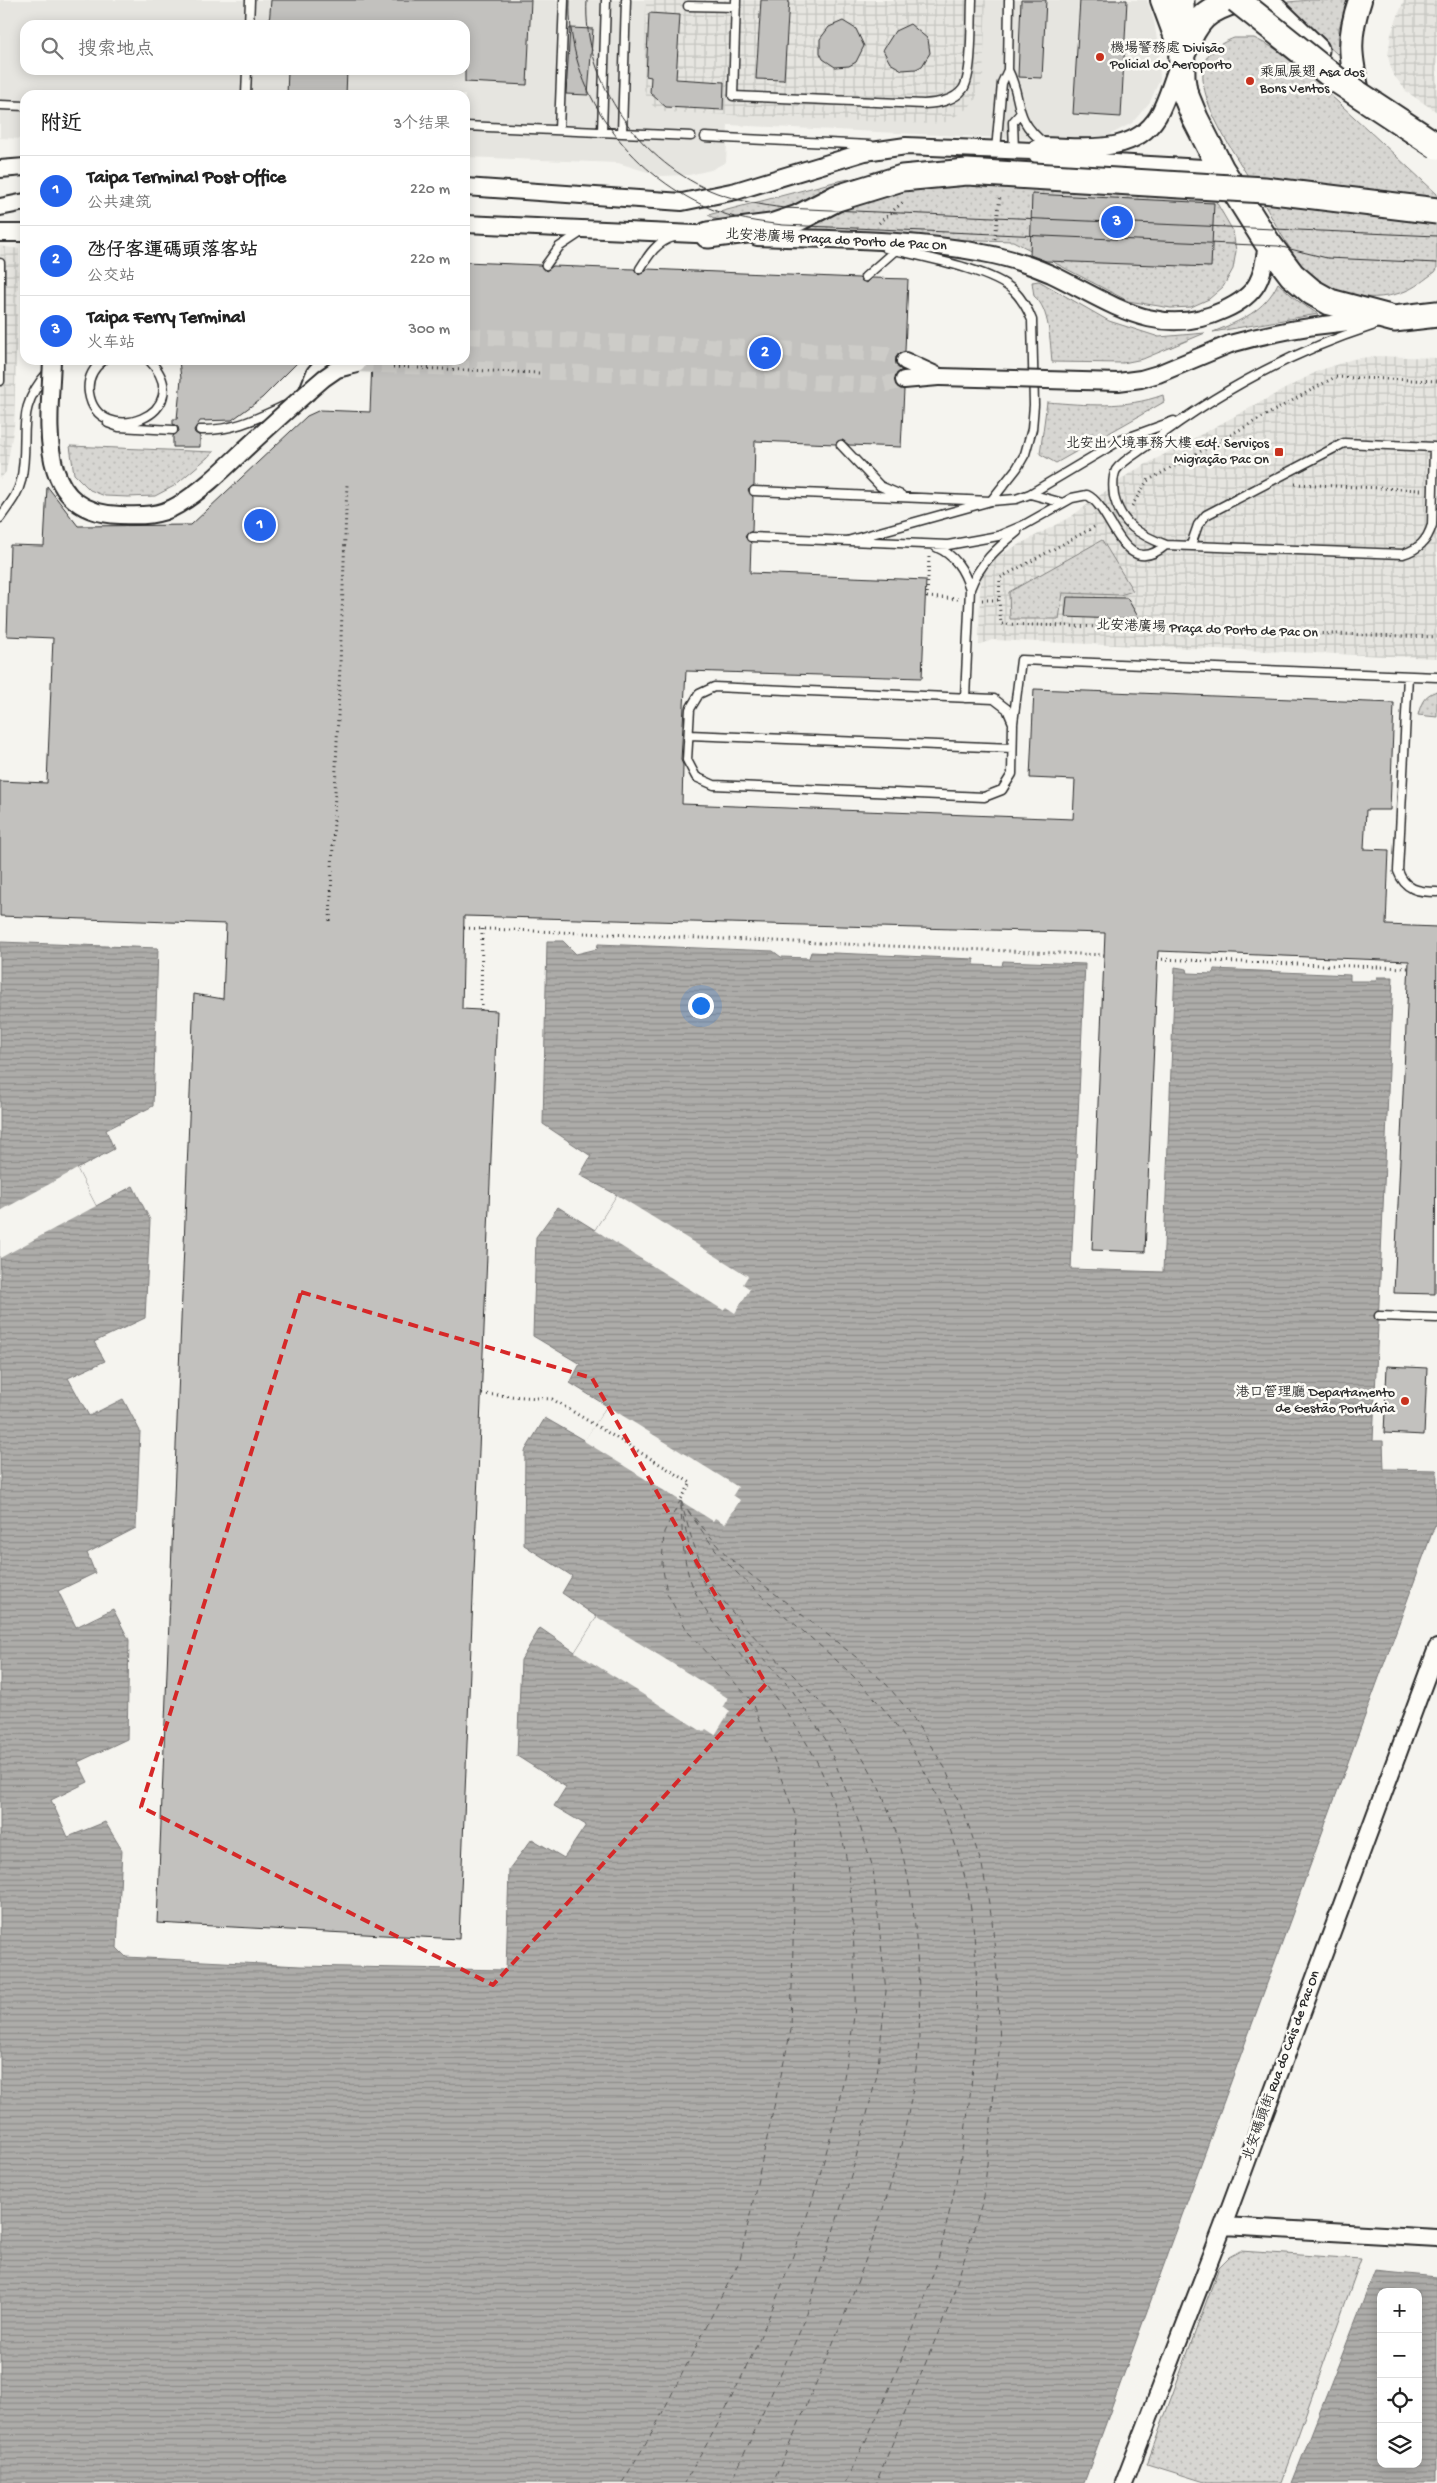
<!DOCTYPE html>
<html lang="zh">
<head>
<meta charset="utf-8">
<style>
  :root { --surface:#fff; --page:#f2f2f2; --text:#222; --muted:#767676; --line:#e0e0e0; --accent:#2563eb }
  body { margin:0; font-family:"Gochi Hand","LXGW WenKai TC",sans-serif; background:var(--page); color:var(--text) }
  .controls { position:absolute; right:15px; bottom:15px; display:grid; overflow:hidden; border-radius:10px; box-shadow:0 2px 12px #0003 }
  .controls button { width:45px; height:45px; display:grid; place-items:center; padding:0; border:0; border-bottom:1px solid var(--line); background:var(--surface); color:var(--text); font:25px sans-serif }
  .you { position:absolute; left:700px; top:1005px; width:18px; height:18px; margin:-12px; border:4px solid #fff; border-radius:50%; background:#1a73e8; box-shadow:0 0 0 8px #1a73e833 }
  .badge { display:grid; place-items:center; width:32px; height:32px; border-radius:50%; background:var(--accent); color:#fff; font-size:16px; font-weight:700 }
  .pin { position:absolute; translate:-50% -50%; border:2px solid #fff; box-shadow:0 1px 5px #0006 }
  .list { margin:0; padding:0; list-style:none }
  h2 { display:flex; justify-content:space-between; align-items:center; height:65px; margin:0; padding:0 20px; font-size:21px }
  h2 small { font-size:16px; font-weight:400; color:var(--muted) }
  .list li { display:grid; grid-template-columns:32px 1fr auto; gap:15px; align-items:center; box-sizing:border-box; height:70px; padding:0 20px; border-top:1px solid var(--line) }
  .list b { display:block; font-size:19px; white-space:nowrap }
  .list p { margin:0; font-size:16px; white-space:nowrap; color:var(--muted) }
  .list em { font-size:16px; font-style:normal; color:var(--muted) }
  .icon { flex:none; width:28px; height:28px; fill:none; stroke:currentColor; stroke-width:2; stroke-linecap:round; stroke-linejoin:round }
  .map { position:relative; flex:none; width:1437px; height:2483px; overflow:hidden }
  .search { position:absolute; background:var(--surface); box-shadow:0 2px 12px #0003; left:20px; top:20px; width:450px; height:55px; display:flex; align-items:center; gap:12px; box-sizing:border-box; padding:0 18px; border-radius:15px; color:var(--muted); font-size:19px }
  .panel { position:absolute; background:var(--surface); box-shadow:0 2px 12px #0003; left:20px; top:90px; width:450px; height:275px; border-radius:15px }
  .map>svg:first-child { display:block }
  .built { fill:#e6e5e0; fill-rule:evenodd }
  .industrial { fill:url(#industrial-grid) }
  .grass { fill:url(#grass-dots); stroke:#81807e }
  .water { fill:url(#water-rules); stroke:#797877; fill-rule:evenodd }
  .pier { fill:#f5f4ef }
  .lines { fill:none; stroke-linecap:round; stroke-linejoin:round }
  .ferry { stroke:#585857; stroke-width:1; stroke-dasharray:6 5; stroke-linecap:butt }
  .building { fill:#c2c1be; stroke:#2b2b2b }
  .street-tunnel { stroke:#cdccc8; stroke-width:16; stroke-dasharray:16 8; stroke-linecap:butt }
  .lane-casing { stroke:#2b2b2b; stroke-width:11 }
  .street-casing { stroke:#2b2b2b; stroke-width:20 }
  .secondary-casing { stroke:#2b2b2b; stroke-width:26 }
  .primary-casing { stroke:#2b2b2b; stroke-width:29 }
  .path { stroke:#2b2b2b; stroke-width:3; stroke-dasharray:1 4; stroke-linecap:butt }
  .lane { stroke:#fdfcf7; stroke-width:8 }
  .street { stroke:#fdfcf7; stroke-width:16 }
  .secondary { stroke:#fdfcf7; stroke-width:22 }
  .primary { stroke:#fdfcf7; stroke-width:25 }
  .tram { stroke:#2b2b2b; stroke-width:1 }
  .street-bridge-casing { stroke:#2b2b2b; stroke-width:20; stroke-linecap:butt }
  .primary-bridge-casing { stroke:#2b2b2b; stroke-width:29; stroke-linecap:butt }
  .street-bridge { stroke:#fdfcf7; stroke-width:16 }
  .primary-bridge { stroke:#fdfcf7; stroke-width:25 }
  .marked { fill:none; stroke:#d62828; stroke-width:4; stroke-dasharray:10 6; stroke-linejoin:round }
  .poi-dot { fill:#c8321e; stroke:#fdfcf7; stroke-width:2 }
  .labels { text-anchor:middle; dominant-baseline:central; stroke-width:5; stroke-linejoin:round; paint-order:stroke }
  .poi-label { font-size:14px; fill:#2b2b2b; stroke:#fdfcf7; text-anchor:start }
  .street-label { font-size:14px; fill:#2b2b2b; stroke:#fdfcf7 }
</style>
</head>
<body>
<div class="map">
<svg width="1437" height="2483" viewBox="0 0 1437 2483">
  <defs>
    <pattern id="industrial-grid" width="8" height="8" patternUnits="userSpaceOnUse" patternTransform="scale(1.25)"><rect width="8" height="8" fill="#e6e5e0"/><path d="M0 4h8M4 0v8" fill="none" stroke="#c5c5c0"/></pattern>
    <pattern id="grass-dots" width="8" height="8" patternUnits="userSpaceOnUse" patternTransform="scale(1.25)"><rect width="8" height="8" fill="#d7d6d2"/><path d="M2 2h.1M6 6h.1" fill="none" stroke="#b9b8b4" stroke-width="1.8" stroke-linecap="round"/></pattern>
    <pattern id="water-rules" width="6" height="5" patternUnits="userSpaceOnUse" patternTransform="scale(1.25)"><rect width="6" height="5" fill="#adaca9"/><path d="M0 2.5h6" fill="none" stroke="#8d8c8a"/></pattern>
  </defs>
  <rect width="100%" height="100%" fill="#f5f4ef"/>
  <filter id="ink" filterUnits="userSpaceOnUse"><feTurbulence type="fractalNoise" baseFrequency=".02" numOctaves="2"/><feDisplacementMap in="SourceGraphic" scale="10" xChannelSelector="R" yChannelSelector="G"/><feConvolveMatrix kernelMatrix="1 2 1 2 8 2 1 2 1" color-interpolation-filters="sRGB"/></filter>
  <g filter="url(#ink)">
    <!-- built -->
    <path class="built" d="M0 0H1147L1154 21 1159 52 1160 79 1150 102 1132 123 1104 138 1069 141 728 125 726 162 711 170 689 175 661 176 618 163 465 157V95H25V139L0 138ZM25 25H465V70H25Z"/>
    <!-- industrial -->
    <path class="industrial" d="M646 0H986L983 80 975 100 968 108 946 122 930 124 663 112 653 106 647 98 644 89Z
      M1404 0H1437V112L1407 92 1392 73 1388 56 1391 34Z
      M0 246 19 249 14 426 6 472 0 479Z
      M1377 356 1437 358V658L992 640 979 645 980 580 984 568 994 558 1072 516 1130 473 1318 371 1353 359Z"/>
    <!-- grass -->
    <path class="grass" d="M1309 0H1348L1339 28V53L1337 54 1284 5 1288 2Z
      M1234 38H1254L1286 54 1437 194V269L1435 272C1425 279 1415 288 1403 292 1366 305 1324 294 1300 263 1281 237 1266 206 1249 178 1233 151 1200 104 1203 71 1204 52 1219 44 1234 38Z
      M884 172 1207 186 1233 231 1236 251 1233 269 1223 287 1209 299 1191 307 1171 308 1128 301 1013 241 758 233 726 224 708 215 834 182Z
      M1039 281 1109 321 1159 337 1205 333 1143 359 1123 363 1052 362C1050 342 1050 309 1034 296L1032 282Z
      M1278 283 1298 301 1318 314 1213 332C1240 321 1265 311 1278 283Z
      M1163 395 1164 402 1056 463 1040 454 1047 402C1086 405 1125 409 1163 395Z
      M70 446 214 452 174 486 155 496 128 497 105 496 90 490 74 474Z
      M1102 540 1133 591 1120 595 1063 593 1059 619H1010L1009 592Z
      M1437 691V717L1418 715C1421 703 1424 695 1437 691Z
      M1240 2251 1361 2259 1281 2483H1208L1147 2464 1219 2267 1229 2257Z"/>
    <!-- water -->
    <path class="water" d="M547 941H563L576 954 597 949 598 944 773 951 781 957 809 958 811 952 974 959V965L1002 966 1003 961 1085 964 1071 1269 1163 1272 1175 967 1187 969 1188 973 1213 974 1214 969 1350 975V981H1376L1377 977H1393L1373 1441H1383L1384 1469 1437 1470 1436 1522 1084 2483H0V942L158 948 153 1106 106 1130 114 1149 77 1169 96 1206 133 1186 150 1220 145 1318 94 1342 105 1361 68 1378 89 1416 123 1399 140 1431 136 1528 87 1553 95 1573 58 1591 76 1627 113 1609 129 1640 127 1739 78 1762 88 1782 51 1800 68 1837 105 1822 122 1850 117 1948 126 1957 300 1966 506 1970 509 1869 532 1839 564 1858 586 1825 554 1806 566 1787 517 1756 521 1660 540 1628 575 1652 597 1617 562 1593 572 1576 524 1545 525 1451 545 1418 585 1441 607 1406 570 1383 580 1364 533 1336 536 1237 558 1207 595 1230 617 1195 580 1175 591 1156 543 1124Z
      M1375 2271 1437 2277V2483H1292ZM1381 2292H1418V2464H1381Z"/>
    <!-- pier -->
    <path class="pier" d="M77 1169 96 1206 0 1258V1211Z
      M617 1195 748 1276 743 1284 750 1289 735 1313 726 1307 723 1310 595 1230Z
      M607 1406 738 1487 733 1495 740 1500 725 1524 715 1518 713 1521 584 1441Z
      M597 1617 728 1698 723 1706 730 1711 715 1735 706 1729 703 1732 575 1652Z"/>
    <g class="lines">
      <!-- ferry -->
      <path class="ferry" d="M680 1501 728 1557 856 1657 886 1684 908 1710 945 1768 968 1824 982 1865 992 1920 997 1974 1000 2045 992 2110 984 2197 950 2304 876 2483
        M681 1501C689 1531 697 1561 714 1587 750 1644 816 1687 855 1745 893 1803 911 1870 916 1939 919 1980 922 2028 916 2069 895 2214 830 2349 773 2483
        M681 1504C682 1527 682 1550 688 1573 699 1610 725 1636 749 1665 773 1693 796 1723 814 1756 847 1819 854 1898 854 1968 855 1984 856 2001 854 2016 834 2172 766 2349 684 2483
        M681 1506 690 1551 701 1578 717 1605 792 1690 826 1740 859 1823 873 1868 886 1991 877 2075 853 2169 805 2320 731 2483
        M688 1511C702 1530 715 1552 732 1568 786 1622 854 1665 898 1728 929 1772 952 1826 965 1878 988 1976 973 2108 951 2206 946 2224 943 2242 938 2259 913 2336 881 2412 845 2483
        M622 2483 653 2431 740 2260 791 2030 796 1817 751 1700 688 1632 667 1593 662 1564 664 1532 680 1501"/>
    </g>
    <!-- building -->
    <path class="building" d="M271 0H531L527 85 465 82V25H269Z
      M761 0H789L784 80 756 79Z
      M1021 0H1046L1042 78 1018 77Z
      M1080 0H1127L1121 117 1073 114Z
      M649 13 680 15 676 79 724 82 723 110 666 107 650 93 651 77 646 76Z
      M843 21 856 29 864 46 856 62 849 66 835 67 823 59 820 53V39L829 27Z
      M910 24 928 39 930 53 922 66 916 69 902 70 890 63 883 50 895 31Z
      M570 28 593 29 588 95 566 94Z
      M288 70H347L346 95H287Z
      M1032 194 1214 203 1211 267 1046 261 1030 255Z
      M465 262 540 265 546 271 553 266 634 269 639 275 647 269 859 278 866 283 872 278 908 279 905 351 896 357 897 366 902 370 895 375 894 380 896 386 904 390 901 447 849 445 842 440 838 441 836 444 755 441 754 485 748 490 753 497 752 531 747 534 745 537 751 543 750 573 926 580 922 678 686 671 681 760 683 765 682 804 1073 819 1075 780 1030 778 1034 689 1394 703 1390 810H1366L1364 849 1389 850 1386 925 1437 927 1435 1294 1394 1293 1409 961 1158 951 1145 1252 1092 1250 1105 933 464 916 462 1009 497 1011 459 1939 157 1923 194 994 223 999 226 924 0 916V781L47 783 53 638 7 636 10 545 44 546 47 486 78 526 191 525 307 416 320 410 370 412 372 360H465Z
      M179 360H300L262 398 232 420 200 421 194 430 195 433 200 436V447H173V436L179 431 178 427 173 424V419H177L181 379Z
      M1067 597 1127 598 1140 620 1065 617Z
      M1387 1366 1427 1368 1424 1435 1384 1433Z"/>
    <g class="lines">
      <!-- street-tunnel -->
      <path class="street-tunnel" d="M465 336 872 353 884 354 905 361
        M357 364 882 385 904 380"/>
      <defs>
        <path id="lane" d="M736 0 733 96 924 104C938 103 954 101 963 89 973 74 971 19 972 0
          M688 6 736 7
          M249 25 250 0
          M1008 70C1024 102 1011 117 1045 144
          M246 95 247 70
          M0 105 25 106
          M465 126 691 136
          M559 130 564 0
          M602 132 606 0
          M622 133 626 0
          M705 137 870 145
          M996 150 1002 83 1008 70 1009 0
          M1014 151 1013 122 1020 114
          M0 263V381
          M546 265 559 247 580 233
          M640 269C648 256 657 241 674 237
          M865 277 899 247
          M104 360C93 368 87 379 89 393 98 451 201 414 149 360
          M108 423 119 427 173 430
          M200 430C232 431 256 419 284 406
          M841 445 880 486 901 495
          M754 491 991 501 1016 499 1030 494 1119 441 1174 421
          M1030 494 1063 503
          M0 518C8 506 18 495 21 481 31 434 12 412 49 371
          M751 537 948 545 998 536 1024 525 1072 498 1087 495C1113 507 1122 582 1166 545
          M847 541 991 501 1017 468 1025 454 1032 429 1034 405 1032 320C1028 310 1022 299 1014 291 991 269 918 256 886 248
          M1191 545 1198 525 1206 515 1344 443 1434 447 1432 525C1427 541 1419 549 1403 554L1166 545C1140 535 1121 525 1114 496 1113 488 1112 478 1116 470 1123 460 1139 452 1149 444 1216 393 1291 352 1372 326
          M936 547C955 555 964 570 970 589L965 698
          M970 589C979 564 997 548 1017 532
          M1408 676 1398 871C1405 890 1418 892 1437 892
          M1013 723 1007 709 994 699 714 687 699 694 690 709 687 760 696 777 714 785 984 797 1002 790 1012 774 1013 723 1021 660 1437 677
          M689 735 1012 748
          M1379 1316 1437 1318"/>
        <path id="street" d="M1032 151 1041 146C1081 146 1133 157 1158 116 1167 100 1171 83 1178 66
          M0 169 25 167
          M465 187 682 202 736 191 865 152 906 146 1032 151 1044 159 1221 169
          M0 207 25 202
          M465 224 718 235
          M0 233H25
          M757 237C832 240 909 238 983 253 1006 257 1030 265 1051 274 1110 302 1157 341 1224 310 1259 294 1263 278 1267 242
          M1230 344C1280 330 1323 323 1375 320
          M905 361 940 377
          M904 380 938 377
          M307 393 315 373 327 360
          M1223 2226 1437 2238
          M1124 2483 1223 2226 1437 1648"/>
        <path id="secondary" d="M1162 0 1179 46
          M1359 96C1350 57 1347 38 1360 0"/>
        <path id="primary" d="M1181 0 1182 78 1184 91 1195 118 1221 169 1267 242 1292 275 1312 292 1330 302 1394 319 1437 314
          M1264 0 1316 50
          M1184 50C1196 19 1206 9 1238 0
          M708 235 771 227 798 218 837 198"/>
      </defs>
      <!-- lane casing -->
      <use href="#lane" class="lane-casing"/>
      <!-- street casing -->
      <use href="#street" class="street-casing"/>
      <!-- secondary casing -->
      <use href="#secondary" class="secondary-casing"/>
      <!-- primary casing -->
      <use href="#primary" class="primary-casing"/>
      <!-- path -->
      <path class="path" d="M879 223 903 202
        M995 239 1000 196
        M393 367 539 373
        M1295 484 1421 490
        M1132 506 1147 481 1335 377 1437 381
        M929 557 927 597 958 599
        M982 600H999L1000 578 1096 526
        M999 600 1001 624 1437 637
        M330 921 347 485
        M464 928 1104 955
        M1157 959 1408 968
        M481 1010 482 928
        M482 1394 552 1399 691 1483 680 1501"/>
      <!-- lane -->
      <use href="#lane" class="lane"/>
      <!-- street -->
      <use href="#street" class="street"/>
      <!-- secondary -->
      <use href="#secondary" class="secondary"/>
      <!-- primary -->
      <use href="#primary" class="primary"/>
      <!-- tram -->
      <path class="tram" d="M570 0C566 91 629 173 709 208 733 219 758 222 783 225L1278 246 1327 258 1437 263
        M587 0C582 82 642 165 717 193 739 201 761 205 784 208L1437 236"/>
      <defs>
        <path id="street-bridge" d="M52 360C50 420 33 513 120 515 141 516 160 516 178 505 204 489 224 469 245 449 271 425 297 401 324 378L337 369 357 364
          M940 377 1118 382 1141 379 1158 374 1230 344"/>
        <path id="primary-bridge" d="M1237 0 1337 80 1437 146
          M837 198 902 178 967 172 1264 190 1437 211"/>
      </defs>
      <!-- street-bridge casing -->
      <use href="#street-bridge" class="street-bridge-casing"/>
      <!-- primary-bridge casing -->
      <use href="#primary-bridge" class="primary-bridge-casing"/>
      <!-- street-bridge -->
      <use href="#street-bridge" class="street-bridge"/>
      <!-- primary-bridge -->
      <use href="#primary-bridge" class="primary-bridge"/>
    </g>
  </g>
  <!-- marked area -->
  <path class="marked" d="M301 1292 592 1378 766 1684 493 1985 141 1807Z"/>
  <!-- markers -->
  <g class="poi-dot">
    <circle cx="1100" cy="57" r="5"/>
    <circle cx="1250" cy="81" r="5"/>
    <rect x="1274" y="447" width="10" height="10" rx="2.5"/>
    <circle cx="1405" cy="1401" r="5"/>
  </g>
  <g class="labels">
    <!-- poi labels -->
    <g class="poi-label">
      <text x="1110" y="49">機場警務處 Divisão<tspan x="1110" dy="16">Policial do Aeroporto</tspan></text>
      <text x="1260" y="73">乘風展翅 Asa dos<tspan x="1260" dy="16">Bons Ventos</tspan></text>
      <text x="1269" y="444" text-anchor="end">北安出入境事務大樓 Edf. Serviços<tspan x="1269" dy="16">Migração Pac On</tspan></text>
      <text x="1395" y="1393" text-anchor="end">港口管理廳 Departamento<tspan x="1395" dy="16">de Gestão Portuária</tspan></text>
    </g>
    <!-- street labels -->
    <g class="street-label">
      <text transform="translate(836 241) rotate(3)">北安港廣場 Praça do Porto de Pac On</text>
      <text transform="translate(1207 630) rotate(2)">北安港廣場 Praça do Porto de Pac On</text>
      <text transform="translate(1282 2066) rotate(-70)">北安碼頭街 Rua do Cais de Pac On</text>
    </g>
  </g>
</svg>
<div class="controls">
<button>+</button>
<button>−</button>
<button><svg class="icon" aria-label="locate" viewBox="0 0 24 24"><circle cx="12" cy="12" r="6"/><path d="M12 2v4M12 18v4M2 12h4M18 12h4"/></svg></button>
<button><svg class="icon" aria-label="layers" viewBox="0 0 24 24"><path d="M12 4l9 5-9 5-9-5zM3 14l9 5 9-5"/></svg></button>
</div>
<div class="you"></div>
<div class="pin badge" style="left:260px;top:525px">1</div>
<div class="pin badge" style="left:765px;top:353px">2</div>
<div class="pin badge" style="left:1117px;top:222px">3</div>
<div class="search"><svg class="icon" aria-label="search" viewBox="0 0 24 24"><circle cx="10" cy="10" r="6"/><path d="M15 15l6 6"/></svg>搜索地点</div>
<section class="panel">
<h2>附近<small>3个结果</small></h2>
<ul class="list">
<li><span class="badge">1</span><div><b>Taipa Terminal Post Office</b><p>公共建筑</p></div><em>220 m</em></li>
<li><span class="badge">2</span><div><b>氹仔客運碼頭落客站</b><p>公交站</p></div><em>220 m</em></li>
<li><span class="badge">3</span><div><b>Taipa Ferry Terminal</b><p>火车站</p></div><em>300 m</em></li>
</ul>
</section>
</div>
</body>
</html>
